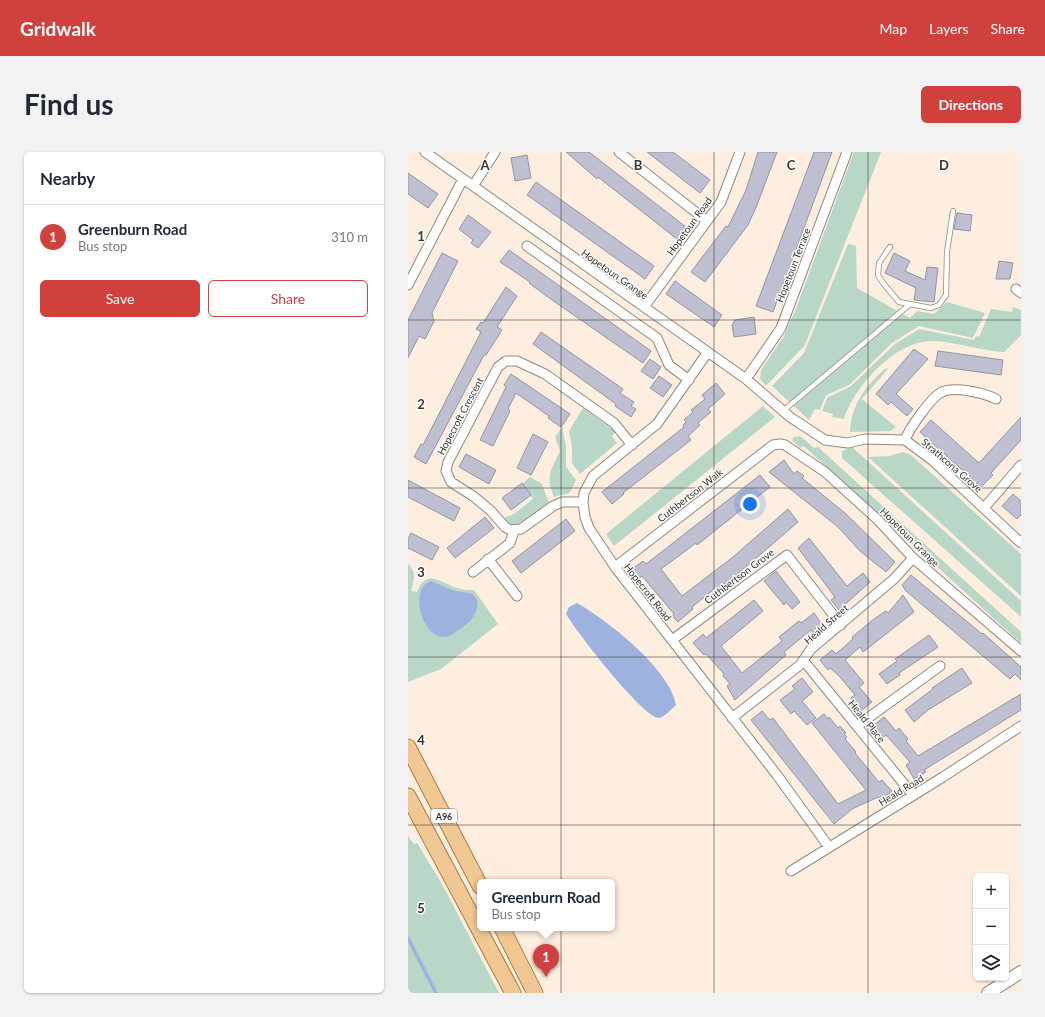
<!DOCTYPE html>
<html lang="en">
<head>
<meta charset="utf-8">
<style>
  :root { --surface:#fff; --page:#f2f2f3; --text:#1f2937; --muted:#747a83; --line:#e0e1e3; --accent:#d0413e }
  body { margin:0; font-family:Lato,sans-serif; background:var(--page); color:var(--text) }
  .controls { position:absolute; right:12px; bottom:12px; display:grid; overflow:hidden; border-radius:6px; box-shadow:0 1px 3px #0004 }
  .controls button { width:36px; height:36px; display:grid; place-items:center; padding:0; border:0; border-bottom:1px solid var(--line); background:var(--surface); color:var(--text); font:20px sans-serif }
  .you { position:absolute; left:342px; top:352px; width:14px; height:14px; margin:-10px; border:3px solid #fff; border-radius:50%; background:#1a73e8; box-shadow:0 0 0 6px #1a73e833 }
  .badge { display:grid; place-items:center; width:26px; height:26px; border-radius:50%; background:var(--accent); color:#fff; font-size:13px; font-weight:700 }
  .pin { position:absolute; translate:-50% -33px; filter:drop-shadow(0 1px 2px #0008) }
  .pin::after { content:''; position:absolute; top:21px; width:14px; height:12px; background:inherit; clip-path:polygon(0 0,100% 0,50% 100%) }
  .popup { position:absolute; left:69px; top:727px; width:138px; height:52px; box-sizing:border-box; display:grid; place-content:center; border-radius:6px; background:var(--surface); filter:drop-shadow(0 1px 3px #0005); font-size:13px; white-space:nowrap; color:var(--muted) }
  .popup b { font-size:15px; color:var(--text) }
  .popup::after { content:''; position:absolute; left:50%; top:100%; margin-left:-8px; border:8px solid transparent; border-top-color:var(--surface) }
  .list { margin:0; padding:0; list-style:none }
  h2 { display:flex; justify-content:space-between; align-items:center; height:52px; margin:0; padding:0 16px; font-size:17px }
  h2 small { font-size:13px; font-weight:400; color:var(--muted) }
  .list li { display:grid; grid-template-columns:26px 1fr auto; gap:12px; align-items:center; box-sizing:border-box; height:64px; padding:0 16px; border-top:1px solid var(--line) }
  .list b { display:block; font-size:15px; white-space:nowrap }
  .list p { margin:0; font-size:13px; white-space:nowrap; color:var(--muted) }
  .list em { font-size:13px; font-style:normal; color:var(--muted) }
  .actions { display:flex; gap:8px; padding:12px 16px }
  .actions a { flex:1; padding:9px 0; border:1px solid var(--accent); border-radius:6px; text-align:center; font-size:14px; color:var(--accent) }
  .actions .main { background:var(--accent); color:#fff }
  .icon { flex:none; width:22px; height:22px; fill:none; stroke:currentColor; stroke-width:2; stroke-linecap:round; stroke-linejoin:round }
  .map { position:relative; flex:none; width:613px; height:841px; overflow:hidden; border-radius:6px }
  header { display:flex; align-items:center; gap:24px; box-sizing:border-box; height:56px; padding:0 20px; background:var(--accent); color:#fff }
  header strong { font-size:19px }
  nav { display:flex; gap:22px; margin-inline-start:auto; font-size:14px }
  .intro { display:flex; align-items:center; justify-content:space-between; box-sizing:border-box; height:96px; padding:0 24px }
  h1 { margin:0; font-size:28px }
  .button { padding:10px 18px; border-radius:6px; background:var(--accent); color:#fff; font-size:14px; font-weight:700 }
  main { display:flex; gap:24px; padding:0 24px }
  aside { flex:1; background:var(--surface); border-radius:6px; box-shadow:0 1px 3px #0004 }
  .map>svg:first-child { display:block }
  .green { fill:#b8d7c6 }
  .water { fill:#9db2de }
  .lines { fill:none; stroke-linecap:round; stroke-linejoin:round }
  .stream { stroke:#9db2de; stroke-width:3.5 }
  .building { fill:#bebfd0; stroke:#9394a4 }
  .service-casing { stroke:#95887c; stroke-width:6 }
  .minor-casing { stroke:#95887c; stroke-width:11 }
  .tertiary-casing { stroke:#95887c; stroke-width:14 }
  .primary-casing { stroke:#aa7d41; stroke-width:17 }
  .service { stroke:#fff; stroke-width:4.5 }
  .minor { stroke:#fff; stroke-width:9 }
  .tertiary { stroke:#fff; stroke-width:12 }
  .primary { stroke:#f1c893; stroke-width:15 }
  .grid { fill:none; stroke:#39342f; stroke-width:1; stroke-opacity:0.55 }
  .labels { text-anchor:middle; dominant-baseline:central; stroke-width:3; stroke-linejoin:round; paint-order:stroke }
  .shield { fill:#fefefe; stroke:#74716d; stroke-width:1 }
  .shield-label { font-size:9px; font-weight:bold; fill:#39342f }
  .street-label { font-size:10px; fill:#39342f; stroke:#fefefe }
  .grid-label { font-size:13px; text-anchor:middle; font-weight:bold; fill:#39342f; stroke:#fefefe; stroke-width:3; stroke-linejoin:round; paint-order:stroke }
</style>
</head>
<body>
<header>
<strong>Gridwalk</strong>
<nav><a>Map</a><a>Layers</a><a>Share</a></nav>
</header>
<div class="intro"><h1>Find us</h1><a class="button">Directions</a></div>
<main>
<aside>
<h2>Nearby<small></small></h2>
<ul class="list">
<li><span class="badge">1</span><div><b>Greenburn Road</b><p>Bus stop</p></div><em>310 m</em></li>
</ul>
<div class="actions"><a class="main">Save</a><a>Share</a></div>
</aside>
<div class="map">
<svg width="613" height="841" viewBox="0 0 613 841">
  <rect width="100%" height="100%" fill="#fdeee0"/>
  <!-- green -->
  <path class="green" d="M446 0H473L397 193 358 234 352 227 353 218 376 184 389 154Z
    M440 92 448 94 449 136 502 166 509 159 526 162 539 150 577 161 565 186 511 174 484 191 441 233 418 243 412 258 407 257 401 268 364 234 396 201Z
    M605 155 613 158V183L596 200C573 199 549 190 526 189 489 187 446 234 436 267L424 265 425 262 414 259 419 246 443 234 487 192 511 177 566 188 568 184 571 185 583 157 604 160Z
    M478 216 480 217 454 247 488 275 482 279 442 280C443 253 458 233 478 216Z
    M355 254 367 265 206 394 198 382Z
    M175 256 208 280 204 284 209 291 172 322 164 311V295L161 279Z
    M155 274V281L158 293V315L168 328C160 346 163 340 146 345 137 324 143 318 152 299L147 285Z
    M392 284 406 296 410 295 613 480V491L399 297 395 294 392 296 384 288 386 285Z
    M444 295 613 449V465L434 306V299Z
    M495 300 503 303 613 402V444L460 305 482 304Z
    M122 325 134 332 141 351 113 372 103 374 96 366 106 362 125 347 114 332Z
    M0 412C9 420 6 428 3 439L9 440C19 413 36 434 53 437 57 438 62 438 66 438L90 472 33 517 0 530Z
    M0 684 6 692 9 691 34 732 91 841H0Z"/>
  <!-- water -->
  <path class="water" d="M23 429 44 438 65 442 70 450C69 462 62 471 52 477 47 480 42 485 36 485 14 486 0 436 23 429Z
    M169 451C199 468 262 517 268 553 263 557 257 565 251 566 236 567 167 478 158 462L161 455Z"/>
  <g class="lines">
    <!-- stream -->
    <path class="stream" d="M0 786 28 841"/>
  </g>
  <!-- building -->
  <path class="building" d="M158 0H181L278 75 269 87 190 25 189 27Z
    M239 0H265L302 28 292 41Z
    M350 0H369L349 53 340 73 297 130 283 120 318 74 320 75 338 38Z
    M406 0H424L365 160 348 154Z
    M119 3 123 26 107 29 103 6Z
    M0 21 30 42 20 56 0 42Z
    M128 30 246 114 237 127 119 43Z
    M549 61 564 63 562 79 546 77Z
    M60 63 83 80 70 96 63 91 65 88 51 77Z
    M101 98 243 199 235 211 144 148 121 131 122 130 92 110Z
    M34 101 50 109 24 161 26 170 24 173 17 187 11 184 0 206V168Z
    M486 101 502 109 497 119 517 128 519 115 530 116 526 150 506 148 508 136 477 121Z
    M591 109 605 111 602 127H588Z
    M267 129 314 163 306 175 258 142Z
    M98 135 109 144 89 175 94 178 78 203H76L18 312 6 305 13 292 15 293 73 180 68 177 73 170 75 171Z
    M346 165 348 182 326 185 324 173 327 168Z
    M133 180 215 237 212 241 226 250 223 254 228 257 223 265 207 254 208 252 125 192Z
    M506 197 520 207 488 242 505 257 499 264 483 250 480 253 468 242Z
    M530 199 595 208 593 223 527 214Z
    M242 207 253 215 245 227 233 219Z
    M103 222 162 262 153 275 140 266 141 264 108 241 100 257 102 259 85 294 72 288 98 235 96 233Z
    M251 224 264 233 255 245 242 236Z
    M308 231 317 242 300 257 303 260 290 271 292 273 280 284 283 288 215 341 216 342 204 352 194 340 276 275 275 273 278 270 276 268 285 260 283 258 297 247 294 243Z
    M613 265V288L583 321 585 323 573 335 512 280 523 268 571 311Z
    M125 282 140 290 123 323 109 316Z
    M58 302 88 318 81 332 51 315Z
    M376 308 386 322 389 319 396 324 394 326 437 361 487 410 478 420 452 399 430 375 361 320Z
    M352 323 362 335 289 393 288 391 253 417 274 444 325 405 380 357 390 370 325 426 311 436 309 435 284 455 285 457 270 470 264 464 266 462 234 424 230 427 223 418 235 409 238 412Z
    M0 328 52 356 46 369 0 345Z
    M114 331 123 343 103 358 94 346Z
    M605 342 613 349V363L609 367 594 354Z
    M77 365 86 376 47 406 39 396Z
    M158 367 167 379 113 421 104 409Z
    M3 381 31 395 24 408 0 396V387Z
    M401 386 439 434 455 421 462 430 431 458 423 448 427 445 390 396Z
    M368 419 392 450 384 457 378 450 376 453 356 429Z
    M503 423 574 482 575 481 613 515V528L607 522 602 527 498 439 494 433Z
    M495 443 506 460 455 500 452 495 437 508 456 531 451 535 464 550 453 559 443 546 447 543 431 524 422 516 420 518 412 508 424 498 428 502 445 487 444 485 466 467 478 459 480 461Z
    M346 448 355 459 313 494 334 521 374 489 371 485 391 469 393 471 406 461 415 474 405 481 403 478 376 500 378 503 327 548 319 534 322 532 315 524 316 522 298 502 296 503 285 491 295 482 298 486Z
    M521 483 530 495 491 521 492 523 479 532 471 522 489 509 487 507Z
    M554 516 564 531 520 558 506 570 497 558 525 537 524 536Z
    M394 526 405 540 394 549 408 566 399 573 386 559 383 562 372 548 387 537 384 534Z
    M613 542V558L516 618 518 620 506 627 498 613 502 610 478 583 475 586 465 574 476 565 488 579 491 576 500 587 498 589 510 604Z
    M354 559 362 568 365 566 430 652 458 638 404 571 416 562 420 567 421 565 430 576 432 574 438 581 436 582 439 585 437 587 448 600 447 601 471 630 474 628 484 639 473 648 470 645 444 657 426 672 343 568Z"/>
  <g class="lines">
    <defs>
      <path id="service" d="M482 95 471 111 470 123 475 131 491 150 523 156 531 153 538 143 539 100 545 59
        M375 259 501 153"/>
      <path id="minor" d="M17 0 338 227 382 265 417 288 440 291 457 287 497 288 524 308 613 391
        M211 0 299 69
        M65 34 87 0
        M119 94 249 186 261 213 281 228
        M0 133 55 27
        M608 137 613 141
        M236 155 313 50 332 0
        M300 200 249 272 185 324 176 341 175 350 177 365 181 376 207 415 369 623 421 695
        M338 227 373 176 439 0
        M497 288C501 277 524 244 534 240 546 234 577 241 588 247
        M175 350H154L145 354 113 377 102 378 97 375 83 359 65 344 43 330 38 319 40 310 90 215 98 209H109L137 222 206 271 224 293
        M576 356 613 313
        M80 407 109 444
        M207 415 365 293 372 292 377 293 417 320 470 368 505 406 613 499
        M65 420 102 391 106 379
        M264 488 379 403 433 473
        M395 508 505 643
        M324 566 392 513 403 497 486 427 505 406
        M449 574 532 514
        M383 719 535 625 613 574"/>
      <path id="tertiary" d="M580 841 613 820"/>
      <path id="primary" d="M0 595 72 734
        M0 644 105 841
        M94 776 127 841"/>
    </defs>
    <!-- service casing -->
    <use href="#service" class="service-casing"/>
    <!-- minor casing -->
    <use href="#minor" class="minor-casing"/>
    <!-- tertiary casing -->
    <use href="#tertiary" class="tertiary-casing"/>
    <!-- primary casing -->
    <use href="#primary" class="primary-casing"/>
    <!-- service -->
    <use href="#service" class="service"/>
    <!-- minor -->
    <use href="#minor" class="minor"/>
    <!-- tertiary -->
    <use href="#tertiary" class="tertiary"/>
    <!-- primary -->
    <use href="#primary" class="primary"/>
  </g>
  <!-- grid -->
  <path class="grid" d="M153 0V841M306 0V841M460 0V841M0 168H613M0 336H613M0 505H613M0 673H613"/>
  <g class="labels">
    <!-- shield labels -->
    <rect class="shield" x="23" y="657" width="26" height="14" rx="3"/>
    <g class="shield-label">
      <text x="36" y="664">A96</text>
    </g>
    <!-- street labels -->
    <g class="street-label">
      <text transform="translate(281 74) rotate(-54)">Hopetoun Road</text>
      <text transform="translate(385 113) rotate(-69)">Hopetoun Terrace</text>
      <text transform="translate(207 122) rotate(35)">Hopetoun Grange</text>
      <text transform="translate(52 264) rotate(-62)">Hopecroft Crescent</text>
      <text transform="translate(544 313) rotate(41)">Strathcona Grove</text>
      <text transform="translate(282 343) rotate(-38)">Cuthbertson Walk</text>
      <text transform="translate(502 385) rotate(45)">Hopetoun Grange</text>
      <text transform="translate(331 424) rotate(-37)">Cuthbertson Grove</text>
      <text transform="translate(240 440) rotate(52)">Hopecroft Road</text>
      <text transform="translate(418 472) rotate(-41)">Heald Street</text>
      <text transform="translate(459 569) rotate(51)">Heald Place</text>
      <text transform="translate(493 638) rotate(-31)">Heald Road</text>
    </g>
  </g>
  <g class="grid-label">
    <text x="77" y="18">A</text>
    <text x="230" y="18">B</text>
    <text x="383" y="18">C</text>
    <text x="536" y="18">D</text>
    <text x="13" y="89">1</text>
    <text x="13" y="257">2</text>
    <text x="13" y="425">3</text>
    <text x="13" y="593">4</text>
    <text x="13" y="761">5</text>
  </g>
</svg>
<div class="controls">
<button>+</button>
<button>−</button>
<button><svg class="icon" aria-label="layers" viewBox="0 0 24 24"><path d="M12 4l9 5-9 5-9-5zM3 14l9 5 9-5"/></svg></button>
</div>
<div class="you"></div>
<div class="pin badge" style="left:138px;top:825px">1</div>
<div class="popup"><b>Greenburn Road</b>Bus stop</div>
</div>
</main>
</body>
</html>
